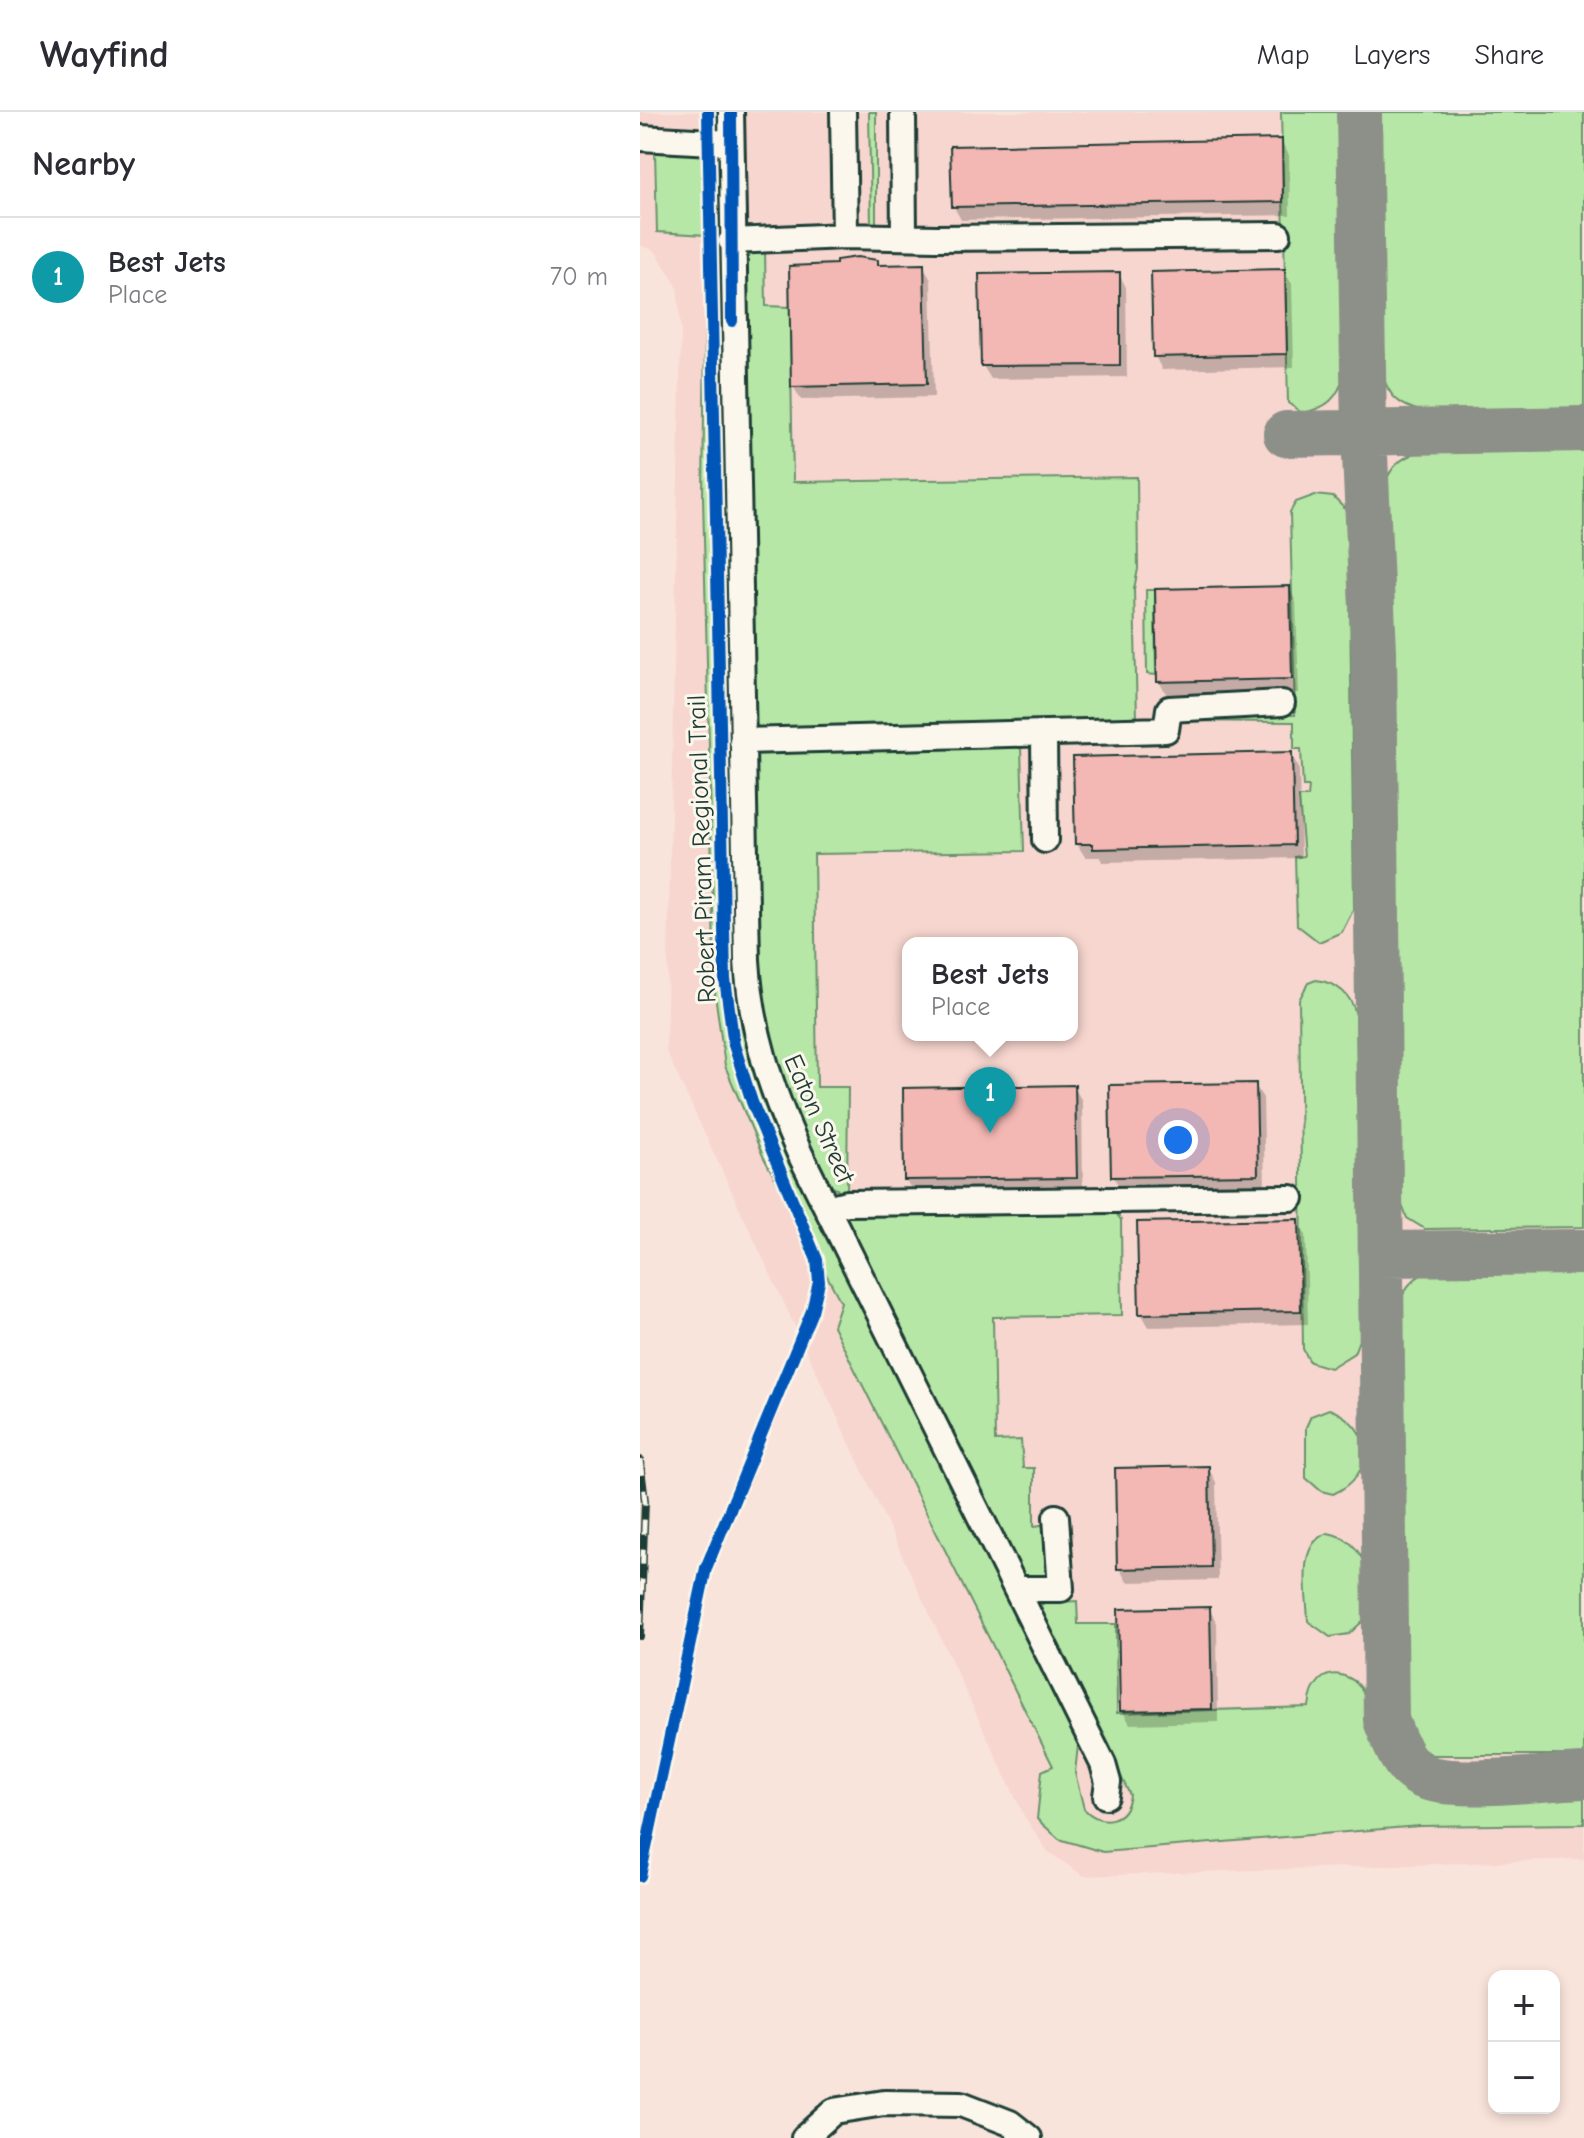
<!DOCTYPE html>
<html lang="en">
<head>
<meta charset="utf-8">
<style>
  :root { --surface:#fff; --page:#f2f2f3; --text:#2b2b33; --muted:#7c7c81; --line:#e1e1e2; --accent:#0f766e }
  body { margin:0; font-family:"Comic Neue",sans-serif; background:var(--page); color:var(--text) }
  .controls { position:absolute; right:24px; bottom:24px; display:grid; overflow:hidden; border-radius:16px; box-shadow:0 4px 12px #0003 }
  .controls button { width:72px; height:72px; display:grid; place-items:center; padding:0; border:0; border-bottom:2px solid var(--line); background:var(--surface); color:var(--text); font:40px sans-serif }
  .you { position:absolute; left:538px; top:1028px; width:28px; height:28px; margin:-20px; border:6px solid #fff; border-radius:50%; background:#1a73e8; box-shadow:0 0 0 12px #1a73e833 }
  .badge { display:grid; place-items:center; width:52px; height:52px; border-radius:50%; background:var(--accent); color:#fff; font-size:26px; font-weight:700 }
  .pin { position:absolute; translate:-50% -66px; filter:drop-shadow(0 2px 4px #0008) }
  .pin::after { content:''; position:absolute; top:42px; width:28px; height:24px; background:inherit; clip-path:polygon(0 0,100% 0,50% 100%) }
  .popup { position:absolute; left:262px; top:825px; width:176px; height:104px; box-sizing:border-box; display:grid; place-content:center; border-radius:16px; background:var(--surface); filter:drop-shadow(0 2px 6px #0005); font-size:26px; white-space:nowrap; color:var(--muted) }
  .popup b { font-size:30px; color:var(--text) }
  .popup::after { content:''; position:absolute; left:50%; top:100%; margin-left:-16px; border:16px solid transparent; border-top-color:var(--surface) }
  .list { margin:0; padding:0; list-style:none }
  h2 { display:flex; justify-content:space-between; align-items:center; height:104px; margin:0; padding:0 32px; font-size:34px }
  h2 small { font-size:26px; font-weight:400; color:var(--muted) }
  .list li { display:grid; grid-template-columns:52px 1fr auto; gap:24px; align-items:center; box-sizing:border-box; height:120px; padding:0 32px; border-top:2px solid var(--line) }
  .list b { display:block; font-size:30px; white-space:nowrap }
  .list p { margin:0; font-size:26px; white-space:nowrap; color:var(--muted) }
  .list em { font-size:26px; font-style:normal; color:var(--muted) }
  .map { position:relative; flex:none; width:944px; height:2026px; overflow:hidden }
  header { display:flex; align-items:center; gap:48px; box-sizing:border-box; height:112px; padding:0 40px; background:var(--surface); border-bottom:2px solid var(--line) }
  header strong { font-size:38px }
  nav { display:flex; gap:44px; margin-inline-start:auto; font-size:28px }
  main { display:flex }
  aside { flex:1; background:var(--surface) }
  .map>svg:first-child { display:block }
  .built { fill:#f7d6cf; fill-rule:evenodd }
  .green { fill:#b7e7a6; stroke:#6b926d; stroke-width:2 }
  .shadow { fill:#0003 }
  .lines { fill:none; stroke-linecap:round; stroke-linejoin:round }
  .taxiway { stroke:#8c9088; stroke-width:46 }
  .building { fill:#f3b7b4; stroke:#1f3d34; stroke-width:2 }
  .minor-casing { stroke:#1f3d34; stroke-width:30 }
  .minor { stroke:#fbf7ec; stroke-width:24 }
  .rail-casing { stroke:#1f3d34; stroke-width:8 }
  .rail { stroke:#fbf7ec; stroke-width:5; stroke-dasharray:15; stroke-linecap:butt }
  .cycleway-casing { stroke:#fbf7ec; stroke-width:17 }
  .cycleway { stroke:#0057b8; stroke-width:12 }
  .labels { text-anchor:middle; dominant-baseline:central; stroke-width:6; stroke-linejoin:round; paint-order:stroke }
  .street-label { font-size:26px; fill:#1f3d34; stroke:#fbf7ec }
</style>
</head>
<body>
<header>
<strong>Wayfind</strong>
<nav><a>Map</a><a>Layers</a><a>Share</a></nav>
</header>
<main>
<aside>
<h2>Nearby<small></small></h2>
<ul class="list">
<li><span class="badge" style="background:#0f9aa8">1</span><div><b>Best Jets</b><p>Place</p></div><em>70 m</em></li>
</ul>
</aside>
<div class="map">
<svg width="944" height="2026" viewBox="0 0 944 2026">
  <rect width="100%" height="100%" fill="#f9e4db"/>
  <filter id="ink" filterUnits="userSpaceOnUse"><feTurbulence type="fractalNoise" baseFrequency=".0125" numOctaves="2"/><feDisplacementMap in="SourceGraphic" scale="16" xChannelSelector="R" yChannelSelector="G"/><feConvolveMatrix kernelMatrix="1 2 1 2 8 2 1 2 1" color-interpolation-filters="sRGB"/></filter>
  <g filter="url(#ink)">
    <!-- built -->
    <path class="built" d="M0 0H944V1747L444 1764 408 1740 384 1704 26 939 41 220 37 174 15 139 0 133ZM268 831H432V923H268Z"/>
    <!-- green -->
    <path class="green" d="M229 0H236V115L231 114Z
      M641 0H701L705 261C698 286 688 296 662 301L648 291Z
      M739 0H944V296L781 299C760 294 748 284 743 263Z
      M15 39 49 40 72 45 79 57 98 872C107 925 119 973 141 1022L439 1624 435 1661 444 1697C462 1715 486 1710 490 1683L399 1495 404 1491 437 1489 438 1512H476L477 1601 669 1595C671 1574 683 1554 709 1566 731 1576 725 1601 729 1620 744 1688 802 1685 858 1684 887 1684 915 1683 944 1683V1712L779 1714 463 1740 419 1727 397 1707 402 1659 413 1654 193 1214 201 1190 123 1044 85 954 75 882 63 385 66 123 17 120Z
      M116 138 125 139 126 194 150 195 153 370 497 365 498 457 494 477 497 607 123 619 113 610 105 148Z
      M944 336V1115L785 1117 767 1106 760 1088 745 372C751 354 761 346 778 340Z
      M675 383 693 385 707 399 709 411 714 796 702 820 679 830 657 813 655 745 664 744 659 685H668L669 675H663L661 637H654V610L538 609 545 604 655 603 650 400 656 390Z
      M506 478H515L516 563 507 562Z
      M381 635 384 739 174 742 177 975H208L207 1082 186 1072 136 962 117 859 114 645 126 637Z
      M676 868C697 871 711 881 716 903L722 1220 714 1241 690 1256 670 1250 663 1237 659 888 668 871Z
      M472 1096 481 1108 482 1203 353 1205 355 1329 381 1328 383 1356H394V1414L408 1412 409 1468 382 1466 205 1105 207 1102Z
      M944 1156V1643H792L774 1630 766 1610 760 1191C765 1174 775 1163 792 1159Z
      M689 1297C733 1313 738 1362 693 1382L681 1379 666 1366V1315L671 1304Z
      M688 1421C729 1429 733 1472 724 1508L709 1522 690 1525 668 1509C667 1481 656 1431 688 1421Z"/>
    <!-- shadow -->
    <path class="shadow" d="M641 29 649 43 650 103 321 108 314 95Z
      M237 150 239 155 283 154 291 168 294 285 161 288 153 274 198 154Z
      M644 159 652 172 654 255 522 258 515 244Z
      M479 162 486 175 487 265 351 267 343 254Z
      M649 476 656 490 659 581 527 583 519 570Z
      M651 642 659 656 661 746 463 750 460 745H445L437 732Z
      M615 973 623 986 625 1076 481 1078 473 1064Z
      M434 975 442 989 443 1079 274 1082 266 1068Z
      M658 1109 666 1123 668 1212 509 1215 501 1201Z
      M568 1356 576 1370 578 1468 487 1470 479 1456Z
      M569 1497 577 1511 578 1610 490 1612 482 1598Z"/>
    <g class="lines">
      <!-- taxiway -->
      <path class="taxiway" d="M719 0 724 321 734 539 746 1608C754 1628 762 1655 783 1664 813 1678 907 1665 944 1664
        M646 322 944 317
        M741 1142 944 1140"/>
    </g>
    <!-- building -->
    <path class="building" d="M642 27 643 90 312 95 310 34Z
      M217 145 238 148V153L284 152 287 272 151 275 149 154 196 152V148Z
      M645 157 647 242 513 245 511 160Z
      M480 160V253L341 254 339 162Z
      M650 474 652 567 517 570 515 477Z
      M652 640 654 733 453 737V732H435L433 645Z
      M616 971 618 1063 471 1065 469 973Z
      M435 973 437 1066 264 1068 263 976Z
      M659 1107 661 1199 499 1202 497 1110Z
      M569 1354 571 1455 477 1457 475 1356Z
      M570 1495 572 1597 480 1599 478 1497Z"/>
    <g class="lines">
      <defs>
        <path id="minor" d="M91 0 107 848C111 919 131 978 160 1042L463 1652 468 1670 466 1684
          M263 0 264 125
          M0 26 91 31
          M205 124 296 126 638 123
          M91 129 205 124 203 0
          M404 622 405 728
          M102 629 526 618 529 597 642 591
          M187 1096 207 1091 651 1086
          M377 1477H421L416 1405
          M164 2026 194 1999 244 1991 321 1992 370 2011 389 2026"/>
      </defs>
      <!-- minor casing -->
      <use href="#minor" class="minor-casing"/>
      <!-- minor -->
      <use href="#minor" class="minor"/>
      <defs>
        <path id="rail" d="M0 1348 5 1389 0 1524"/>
      </defs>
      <!-- rail casing -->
      <use href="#rail" class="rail-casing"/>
      <!-- rail -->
      <use href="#rail" class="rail"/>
      <defs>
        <path id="cycleway" d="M91 0 92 209
          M0 1764 66 1456 172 1199 179 1170 177 1148 112 990 94 933 85 867 68 0"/>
      </defs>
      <!-- cycleway casing -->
      <use href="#cycleway" class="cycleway-casing"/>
      <!-- cycleway -->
      <use href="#cycleway" class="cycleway"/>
    </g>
  </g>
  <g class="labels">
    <!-- street labels -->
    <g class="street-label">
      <text transform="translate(62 737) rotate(-92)">Robert Piram Regional Trail</text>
      <text transform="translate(179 1007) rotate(66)">Eaton Street</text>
    </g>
  </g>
</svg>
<div class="controls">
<button>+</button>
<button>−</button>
</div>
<div class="you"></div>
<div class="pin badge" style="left:350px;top:1021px;background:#0f9aa8">1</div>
<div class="popup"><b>Best Jets</b>Place</div>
</div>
</main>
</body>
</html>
